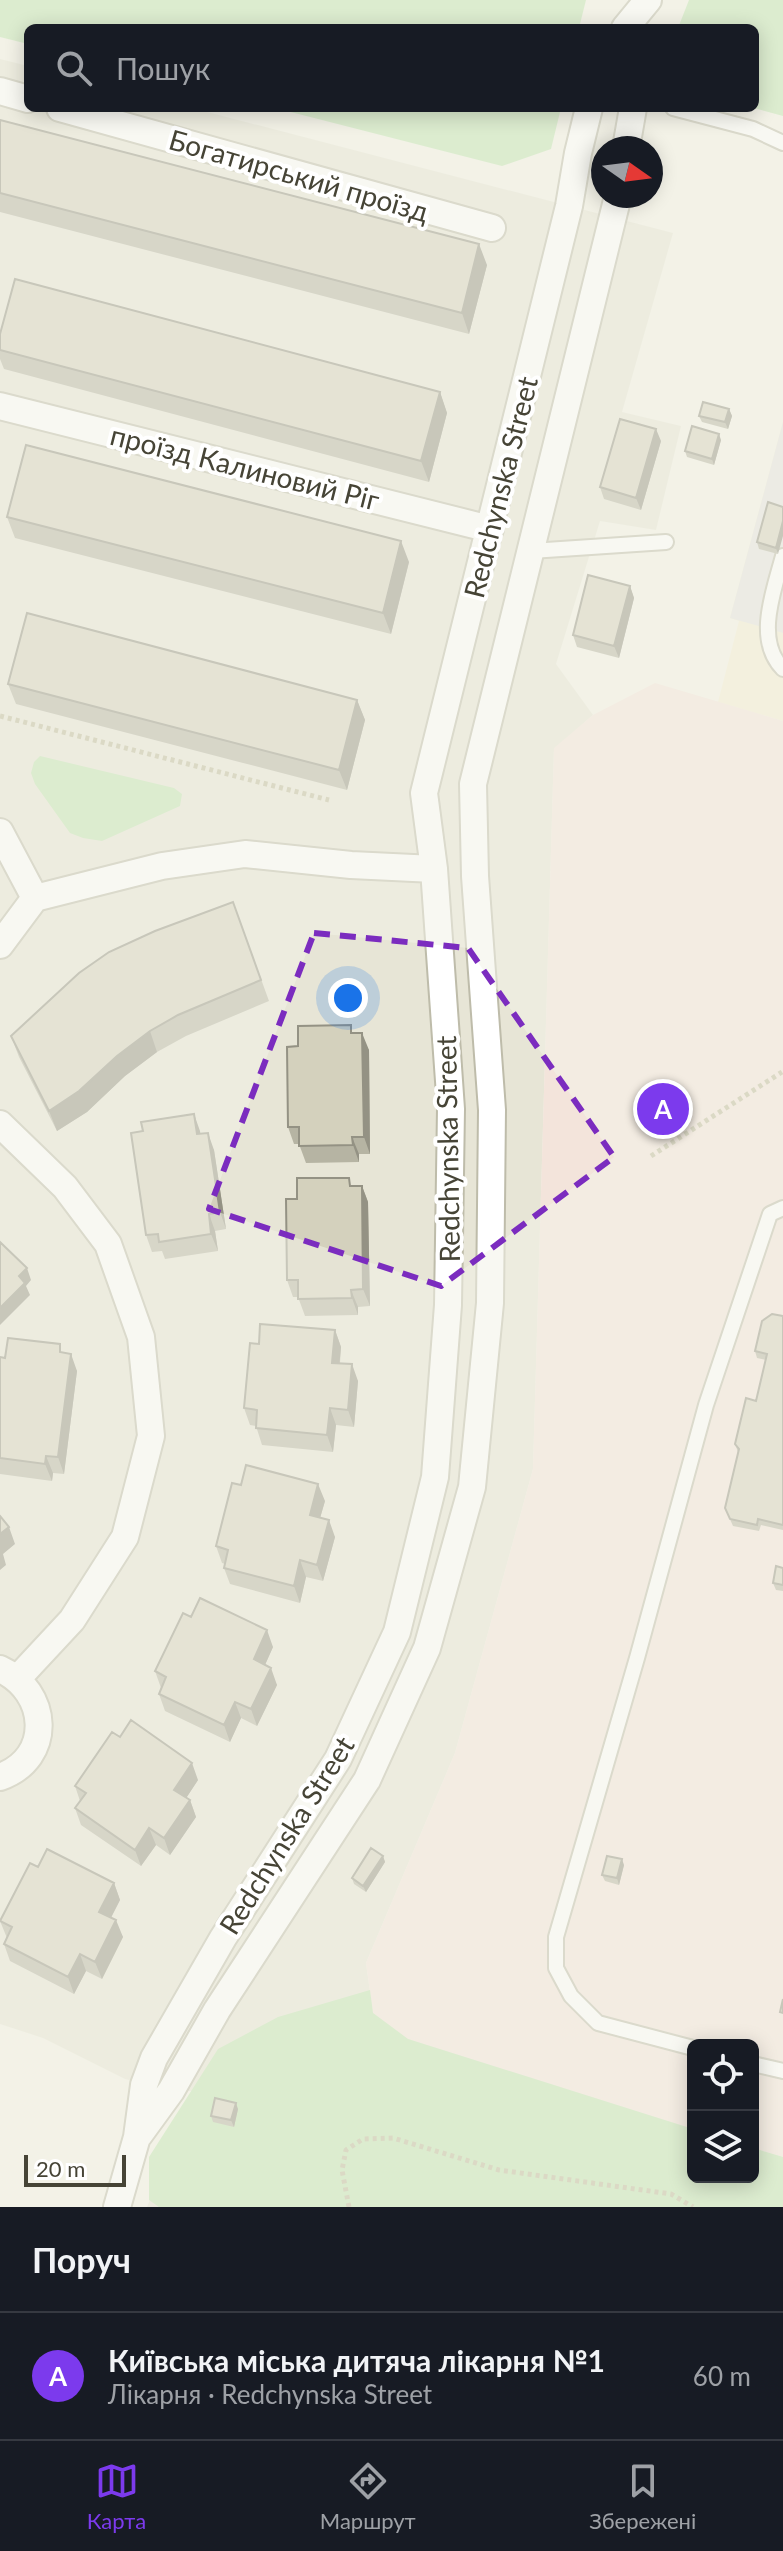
<!DOCTYPE html>
<html lang="uk">
<head>
<meta charset="utf-8">
<style>
  :root { --surface:#171b24; --page:#242831; --text:#f1f3f6; --muted:#9ea1a6; --line:#363941; --accent:#7c3aed }
  body { margin:0; font-family:Lato,sans-serif; background:var(--page); color:var(--text) }
  .controls { position:absolute; right:24px; bottom:24px; display:grid; overflow:hidden; border-radius:12px; box-shadow:0 4px 20px #0003 }
  .controls button { width:72px; height:72px; display:grid; place-items:center; padding:0; border:0; border-bottom:2px solid var(--line); background:var(--surface); color:var(--text); font:40px sans-serif }
  .compass { position:absolute; left:591px; top:136px; width:72px; height:72px; border-radius:50%; background:var(--surface); box-shadow:0 4px 20px #0003; rotate:104deg }
  .scale { position:absolute; left:24px; bottom:20px; width:102px; box-sizing:border-box; padding-left:8px; border:4px solid #464436; border-top:0; font-size:22px; line-height:28px; white-space:nowrap; color:#464436; -webkit-text-stroke:6px #fff; paint-order:stroke }
  .you { position:absolute; left:348px; top:998px; width:28px; height:28px; margin:-20px; border:6px solid #fff; border-radius:50%; background:#1a73e8; box-shadow:0 0 0 12px #1a73e833 }
  .badge { display:grid; place-items:center; width:52px; height:52px; border-radius:50%; background:var(--accent); color:#fff; font-size:26px; font-weight:700 }
  .pin { position:absolute; translate:-50% -50%; border:4px solid #fff; box-shadow:0 2px 8px #0006 }
  .list { margin:0; padding:0; list-style:none }
  h2 { display:flex; justify-content:space-between; align-items:center; height:104px; margin:0; padding:0 32px; font-size:34px }
  h2 small { font-size:26px; font-weight:400; color:var(--muted) }
  .list li { display:grid; grid-template-columns:52px 1fr auto; gap:24px; align-items:center; box-sizing:border-box; height:128px; padding:0 32px; border-top:2px solid var(--line) }
  .list b { display:block; font-size:30px; white-space:nowrap }
  .list p { margin:0; font-size:26px; white-space:nowrap; color:var(--muted) }
  .list em { font-size:26px; font-style:normal; color:var(--muted) }
  .icon { flex:none; width:44px; height:44px; fill:none; stroke:currentColor; stroke-width:2; stroke-linecap:round; stroke-linejoin:round }
  .map { position:relative; flex:none; width:783px; height:2207px; overflow:hidden }
  .search { position:absolute; background:var(--surface); box-shadow:0 4px 20px #0003; left:24px; right:24px; top:24px; height:88px; display:flex; align-items:center; gap:20px; box-sizing:border-box; padding:0 28px; border-radius:12px; color:var(--muted); font-size:30px }
  .sheet { height:232px; background:var(--surface) }
  nav { display:flex; justify-content:space-around; align-items:center; box-sizing:border-box; height:112px; border-top:2px solid var(--line); background:var(--surface); font-size:22px; color:var(--muted) }
  nav a { display:grid; justify-items:center; gap:4px }
  nav .on { color:var(--accent) }
  .map>svg:first-child { display:block }
  .residential { fill:#e7e5d6 }
  .commercial { fill:#f4eed3 }
  .medical { fill:#f3e4db }
  .green { fill:#c1e5b2 }
  .parking { fill:#e4e3df }
  .lines { fill:none; stroke-linecap:round; stroke-linejoin:round }
  .lane-casing { stroke:#bebcaa; stroke-width:18 }
  .street-casing { stroke:#bebcaa; stroke-width:30 }
  .path { stroke:#bfbb9c; stroke-width:5; stroke-dasharray:4 4; stroke-linecap:butt }
  .lane { stroke:#fff; stroke-width:14 }
  .street { stroke:#fff; stroke-width:26 }
  .wall { fill:#b6b4a3 }
  .shaded-wall { fill:#949284 }
  .building { fill:#d4d1bd; stroke:#949284; stroke-width:2 }
  .marked { fill:none; stroke:#7b2cbf; stroke-width:6; stroke-dasharray:16 10; stroke-linejoin:round }
  .labels { text-anchor:middle; dominant-baseline:central; stroke-width:8; stroke-linejoin:round; paint-order:stroke }
  .street-label { font-size:28px; fill:#464436; stroke:#fff }
</style>
</head>
<body>
<div class="map">
<svg width="783" height="2207" viewBox="0 0 783 2207">
  <rect width="100%" height="100%" fill="#f3f2e7"/>
  <!-- residential -->
  <path class="residential" d="M0 59 28 66V108H192L673 233 622 412 681 426 656 530 600 521 556 664 593 715 554 749 533 1469 455 1753 366 1963 373 2013 693 2129V2177H753V2148L783 2157V2207H147L194 2091H171L125 2079 43 2038 0 2024Z"/>
  <!-- commercial -->
  <path class="commercial" d="M783 422V721L718 702 739 621 730 618Z"/>
  <!-- medical -->
  <path class="medical" d="M655 683 783 721V2157L753 2148V2045H693V2129L408 2039 373 2013 366 1963 455 1753 533 1469 554 748 593 715Z"/>
  <!-- green -->
  <path class="green" d="M0 0H586L579 28H28V44L0 37Z
    M689 0H783V116L754 108 755 28H678Z
    M275 108H561L551 149 502 166Z
    M40 756 174 788 182 794 180 806 102 841 83 838 70 833 35 784 31 773 34 762Z
    M370 1990 373 2013 408 2039 693 2129V2177H753V2148L783 2157V2207H159L149 2200V2157L218 2049 278 2017Z"/>
  <!-- parking -->
  <path class="parking" d="M783 422V633L730 618Z"/>
  <g class="lines">
    <defs>
      <path id="lane" d="M673 108 753 129 783 143
        M531 551 666 542
        M783 556C774 590 754 640 783 669
        M693 2048 598 2023 571 1996 556 1968V1937L637 1658 706 1405 770 1214 783 1208
        M753 2064 783 2071"/>
      <path id="street" d="M625 28 648 0
        M0 91 28 99
        M60 108 492 228
        M626 148 633 108
        M0 406 490 529
        M0 832 35 898
        M0 945 35 898 162 866 245 854 351 865 434 869
        M0 1124 65 1187 108 1244 141 1337 151 1436 125 1537 72 1620 18 1678
        M0 1669C49 1691 54 1758 0 1777
        M139 2135 171 2091 217 2010 367 1780 427 1648 472 1487 490 1303 492 1110 475 876 473 784 618 196
        M117 2207 137 2137 144 2085 154 2058 223 1938 338 1759 397 1632 435 1477 448 1305 451 1109 434 869 424 793 569 206 578 153 589 108"/>
    </defs>
    <!-- lane casing -->
    <use href="#lane" class="lane-casing"/>
    <!-- street casing -->
    <use href="#street" class="street-casing"/>
    <!-- path -->
    <path class="path" d="M0 716 329 800
      M651 1156 782 1072
      M349 2207 342 2170 346 2150 363 2139 393 2138 499 2170 671 2194 693 2207"/>
    <!-- lane -->
    <use href="#lane" class="lane"/>
    <!-- street -->
    <use href="#street" class="street"/>
  </g>
  <!-- wall -->
  <path class="wall" d="M0 120 487 265 469 334 0 212Z
    M0 334 440 392 447 413 429 482 4 369 0 359Z
    M729 409 732 416 728 429 702 422 699 416Z
    M721 440 714 465 687 457 685 451Z
    M661 441 641 510 604 499 600 487Z
    M768 502 778 554 759 549 757 542Z
    M7 517 409 562 391 634 15 538Z
    M630 586 634 598 619 658 577 647 573 635Z
    M8 684 357 700 365 720 347 790 16 704Z
    M233 902 269 1001 186 1036 157 1052 125 1076 87 1112 57 1131 19 1057 11 1036Z
    M354 1033 369 1050 370 1154H359V1162L306 1163 299 1144H294L288 1127 298 1046Z
    M200 1134 214 1150 226 1229 215 1231 218 1251 165 1259 162 1251 152 1252 146 1235Z
    M352 1186H362L368 1202 370 1306 358 1307V1315L305 1316 298 1297H293L287 1280 297 1199Z
    M783 1316V1530L761 1525 759 1531 733 1526 725 1508 738 1452 735 1444 756 1401 766 1360 757 1358 755 1351Z
    M335 1330 341 1347 340 1363 358 1381 354 1427 336 1425 333 1452 262 1445 256 1426 250 1425 244 1408 259 1344Z
    M64 1353 77 1371 64 1474 53 1473 52 1481 0 1474V1357L5 1358Z
    M325 1501 320 1518 335 1537 323 1581 306 1577 300 1603 230 1584 224 1568 225 1564 222 1563 216 1546Z
    M783 1568V1591L776 1590 773 1583Z
    M191 1617 273 1647 265 1665 277 1685 257 1726 241 1718 230 1742 165 1711 159 1694 161 1688 155 1671Z
    M198 1780 186 1798 190 1800 196 1817 170 1855 156 1845 141 1866 81 1825 75 1808 80 1801 75 1786Z
    M383 1856 385 1862 366 1892 354 1884 352 1878Z
    M624 1865 619 1885 605 1881 602 1875Z
    M38 1867 114 1883 120 1900 111 1918 123 1937 102 1979 86 1971 74 1994 10 1961 4 1944 7 1938 0 1921Z
    M238 2109 234 2127 213 2122 211 2116Z"/>
  <!-- shaded-wall -->
  <path class="shaded-wall" d="M479 244 487 265 469 334 462 313Z
    M440 392 447 413 429 482 421 461Z
    M729 409 732 416 728 429 725 422Z
    M656 429 661 441 641 510 636 498Z
    M719 434 721 440 714 465 712 459Z
    M783 521V536L778 554 776 548Z
    M401 541 409 562 391 634 383 613Z
    M630 586 634 598 619 658 614 646Z
    M357 700 365 720 347 790 339 770Z
    M150 1031 157 1052 125 1076 87 1112 57 1131 49 1111 117 1056Z
    M362 1033 369 1050 370 1154 364 1137Z
    M194 1114 200 1131 203 1151 197 1134Z
    M208 1133 214 1150 226 1229 220 1212Z
    M352 1137 359 1154V1162L353 1145Z
    M362 1186 368 1202 370 1306 363 1289Z
    M209 1214 215 1231 218 1251 211 1234Z
    M27 1268 31 1280 26 1286 30 1295 0 1325V1308L19 1276Z
    M351 1290 358 1307V1315L352 1298Z
    M335 1330 341 1347 338 1379 332 1363Z
    M71 1354 77 1371 64 1474 58 1457Z
    M352 1364 358 1381 354 1427 348 1410Z
    M330 1408 336 1425 333 1452 327 1435Z
    M46 1456 53 1473 52 1481 45 1464Z
    M318 1484 325 1501 316 1532 310 1515Z
    M329 1520 335 1537 323 1581 317 1565Z
    M9 1527 15 1544 3 1554 6 1565 0 1570V1534Z
    M300 1560 306 1577 300 1603 294 1586Z
    M267 1630 273 1647 260 1676 254 1659Z
    M271 1668 277 1685 257 1726 251 1709Z
    M235 1702 241 1718 230 1742 224 1725Z
    M192 1763 198 1780 181 1806 174 1790Z
    M190 1800 196 1817 170 1855 164 1838Z
    M149 1828 156 1845 141 1866 135 1850Z
    M383 1856 385 1862 366 1892 363 1886Z
    M622 1859 624 1865 619 1885 617 1878Z
    M114 1883 120 1900 105 1929 99 1912Z
    M116 1920 123 1937 102 1979 95 1962Z
    M80 1954 86 1971 74 1994 68 1977Z
    M236 2103 238 2109 234 2127 231 2120Z"/>
  <!-- building -->
  <path class="building" d="M0 120 479 244 462 313 0 193Z
    M15 279 440 392 421 461 0 350V334Z
    M703 402 729 409 725 422 699 416Z
    M620 419 656 429 636 498 600 487Z
    M692 426 719 434 712 459 685 451Z
    M26 445 401 541 383 613 7 517Z
    M768 502 783 507V521L776 548 757 542Z
    M588 575 630 586 614 646 573 635Z
    M27 613 357 700 339 770 8 684Z
    M233 902 261 980 178 1015 150 1031 117 1056 79 1091 49 1111 11 1036 79 973 109 952 155 931Z
    M351 1025V1033H362L364 1137H352L353 1145 299 1146V1127H288L287 1047 298 1046V1026Z
    M194 1114 197 1134 208 1133 220 1212 209 1214 211 1234 159 1242 158 1234 146 1235 131 1133 143 1131 141 1122Z
    M297 1178H349L350 1186H362L363 1289 351 1290 352 1298 298 1299V1280H287L286 1199H297Z
    M0 1242 27 1268 19 1276 25 1283 0 1308Z
    M772 1314 783 1316V1525L758 1519 757 1525 730 1519 725 1508 739 1449 735 1444 746 1398 756 1401 767 1354 755 1351 762 1321Z
    M260 1324 335 1330 332 1363 352 1364 348 1410 330 1408 327 1435 256 1428 257 1410 244 1408 250 1343 259 1344Z
    M8 1338 60 1344V1352L71 1354 58 1457 46 1456 45 1464 0 1458V1357L5 1358Z
    M246 1465 318 1484 310 1515 329 1520 317 1565 300 1560 294 1586 224 1568 228 1550 216 1546 232 1483 241 1485Z
    M0 1516 9 1527 0 1534Z
    M776 1566 783 1568V1585L773 1583Z
    M200 1598 267 1630 254 1659 271 1668 251 1709 235 1702 224 1725 159 1694 166 1677 155 1671 183 1613 191 1617Z
    M131 1720 192 1763 174 1790 190 1800 164 1838 149 1828 135 1850 75 1808 86 1793 75 1786 112 1732 120 1737Z
    M371 1848 383 1856 363 1886 352 1878Z
    M47 1849 114 1883 99 1912 116 1920 95 1962 80 1954 68 1977 4 1944 12 1927 0 1921 30 1863 38 1867Z
    M607 1856 622 1859 617 1878 602 1875Z
    M783 1999V2013L780 2012Z
    M215 2098 236 2103 231 2120 211 2116Z"/>
  <!-- marked area -->
  <path d="M0 0H783V2207H0ZM314 933 468 948 614 1157 441 1286 209 1209Z" fill="#f3f2e7" fill-opacity=".55" fill-rule="evenodd"/>
  <path class="marked" d="M314 933 468 948 614 1157 441 1286 209 1209Z"/>
  <g class="labels">
    <!-- street labels -->
    <g class="street-label">
      <text transform="translate(299 175) rotate(16)">Богатирський проїзд</text>
      <text transform="translate(245 467) rotate(14)">проїзд Калиновий Ріг</text>
      <text transform="translate(500 487) rotate(-76)">Redchynska Street</text>
      <text transform="translate(447 1149) rotate(-91)">Redchynska Street</text>
      <text transform="translate(286 1835) rotate(-58)">Redchynska Street</text>
    </g>
  </g>
</svg>
<div class="controls">
<button><svg class="icon" aria-label="locate" viewBox="0 0 24 24"><circle cx="12" cy="12" r="6"/><path d="M12 2v4M12 18v4M2 12h4M18 12h4"/></svg></button>
<button><svg class="icon" aria-label="layers" viewBox="0 0 24 24"><path d="M12 4l9 5-9 5-9-5zM3 14l9 5 9-5"/></svg></button>
</div>
<svg class="compass" viewBox="-18 -18 36 36"><path d="M0-13l5 13h-10z" fill="#e53935"/><path d="M0 13l5-13h-10z" fill="#9ea1a6"/></svg>
<div class="scale">20 m</div>
<div class="you"></div>
<div class="pin badge" style="left:663px;top:1109px">A</div>
<div class="search"><svg class="icon" aria-label="search" viewBox="0 0 24 24"><circle cx="10" cy="10" r="6"/><path d="M15 15l6 6"/></svg>Пошук</div>
</div>
<section class="sheet">
<h2>Поруч<small></small></h2>
<ul class="list">
<li><span class="badge">A</span><div><b>Київська міська дитяча лікарня №1</b><p>Лікарня · Redchynska Street</p></div><em>60 m</em></li>
</ul>
</section>
<nav>
<a class="on"><svg class="icon" aria-label="map" viewBox="0 0 24 24"><path d="M3 6l6-2 6 2 6-2v14l-6 2-6-2-6 2zM9 4v14M15 6v14"/></svg>Карта</a>
<a><svg class="icon" aria-label="directions" viewBox="0 0 24 24"><path d="M12 3l9 9-9 9-9-9zM9 14v-3h6M13 9l2 2-2 2"/></svg>Маршрут</a>
<a><svg class="icon" aria-label="saved" viewBox="0 0 24 24"><path d="M7 4h10v16l-5-4-5 4z"/></svg>Збережені</a>
</nav>
</body>
</html>
